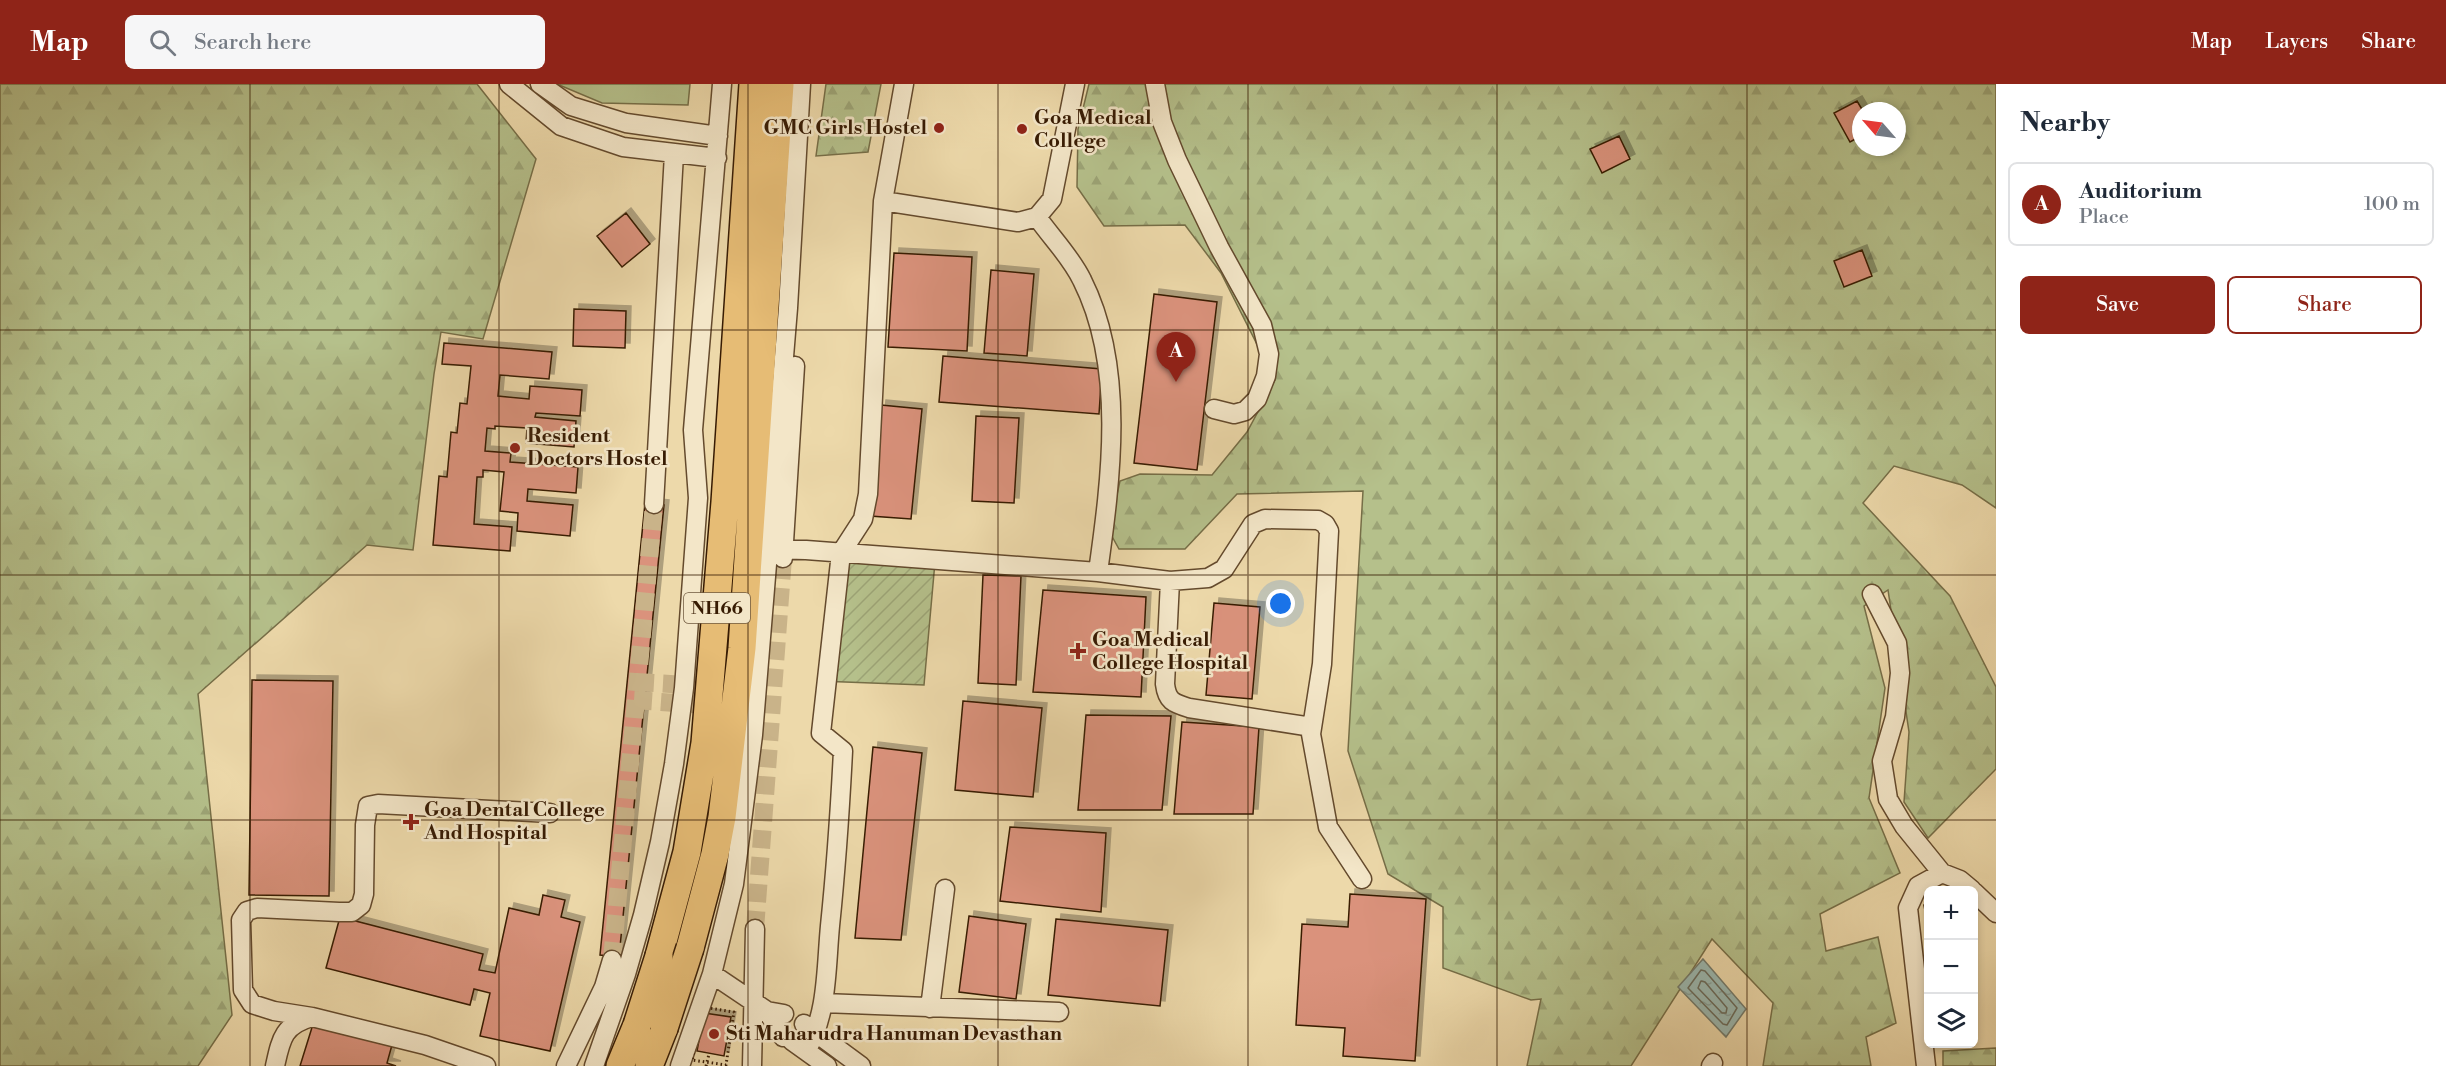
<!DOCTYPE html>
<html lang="en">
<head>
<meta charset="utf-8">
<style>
  :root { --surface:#fff; --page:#f6f6f7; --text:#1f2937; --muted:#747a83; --line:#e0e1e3; --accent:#8f2418 }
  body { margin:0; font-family:"Libre Bodoni",serif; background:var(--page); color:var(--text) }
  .controls { position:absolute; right:18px; bottom:18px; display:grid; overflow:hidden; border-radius:9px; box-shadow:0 3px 9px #0003 }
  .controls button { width:54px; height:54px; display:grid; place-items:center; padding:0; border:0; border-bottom:2px solid var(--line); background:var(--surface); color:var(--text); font:30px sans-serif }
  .compass { position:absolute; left:1852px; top:18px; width:54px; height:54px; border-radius:50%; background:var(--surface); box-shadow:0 3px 9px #0003; rotate:298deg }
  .you { position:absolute; left:1281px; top:520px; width:21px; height:21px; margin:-15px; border:4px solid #fff; border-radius:50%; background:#1a73e8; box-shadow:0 0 0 9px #1a73e833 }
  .badge { display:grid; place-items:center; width:39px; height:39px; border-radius:50%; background:var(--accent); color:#fff; font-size:20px; font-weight:700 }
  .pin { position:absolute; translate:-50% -50px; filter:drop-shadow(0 2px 3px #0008) }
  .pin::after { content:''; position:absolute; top:32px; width:21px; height:18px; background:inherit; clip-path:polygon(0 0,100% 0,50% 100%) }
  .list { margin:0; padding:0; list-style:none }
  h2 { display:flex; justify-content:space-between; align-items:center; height:78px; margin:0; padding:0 24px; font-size:26px }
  h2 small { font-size:20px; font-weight:400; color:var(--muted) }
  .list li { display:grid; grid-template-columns:39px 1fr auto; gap:18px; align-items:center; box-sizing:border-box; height:84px; margin:0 12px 12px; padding:0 12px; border:2px solid var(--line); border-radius:9px }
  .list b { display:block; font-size:22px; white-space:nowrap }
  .list p { margin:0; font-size:20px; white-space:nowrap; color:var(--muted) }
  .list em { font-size:20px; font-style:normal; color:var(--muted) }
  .actions { display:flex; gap:12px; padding:18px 24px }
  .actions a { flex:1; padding:14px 0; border:2px solid var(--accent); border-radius:9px; text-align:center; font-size:21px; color:var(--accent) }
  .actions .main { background:var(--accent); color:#fff }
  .icon { flex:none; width:33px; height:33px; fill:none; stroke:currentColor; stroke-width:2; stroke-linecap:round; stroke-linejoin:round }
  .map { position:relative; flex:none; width:1996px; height:982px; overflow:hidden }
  header { display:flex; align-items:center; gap:36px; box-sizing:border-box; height:84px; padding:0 30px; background:var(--accent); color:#fff }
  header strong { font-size:28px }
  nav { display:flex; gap:33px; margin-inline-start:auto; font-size:21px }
  .search { width:420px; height:54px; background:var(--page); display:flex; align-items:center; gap:15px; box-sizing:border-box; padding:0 21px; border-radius:9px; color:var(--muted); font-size:22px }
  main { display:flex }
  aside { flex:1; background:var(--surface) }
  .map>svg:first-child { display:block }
  .forest { fill:url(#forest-firs); stroke:#766e47; stroke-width:1.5; fill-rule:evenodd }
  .garden { fill:url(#garden-furrows); stroke:#766e47; stroke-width:1.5 }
  .pitch { fill:#b5c08b; stroke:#766e47; stroke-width:1.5 }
  .water { fill:url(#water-ripples); stroke:#737a6b; stroke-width:1.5 }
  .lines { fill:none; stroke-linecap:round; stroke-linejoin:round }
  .shore { stroke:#696a5a; stroke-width:1.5 }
  .building { fill:#da927b; stroke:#371b03; stroke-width:1.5; filter:url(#shadow) }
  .minor-tunnel { stroke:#c9b389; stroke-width:18; stroke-dasharray:18 9; stroke-linecap:butt }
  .minor-casing { stroke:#644a2d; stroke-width:21 }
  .highway-casing { stroke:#371b03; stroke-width:30 }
  .path { stroke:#371b03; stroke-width:3; stroke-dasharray:1.5 3; stroke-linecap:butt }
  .minor { stroke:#f3e6c8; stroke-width:18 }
  .highway { stroke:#e6bc75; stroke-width:27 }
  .highway-bridge-casing { stroke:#371b03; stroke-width:30; stroke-linecap:butt }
  .highway-bridge { stroke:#e6bc75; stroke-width:27 }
  .grid { fill:none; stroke:#371b03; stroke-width:1.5; stroke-opacity:0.55 }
  .poi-dot { fill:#8f2418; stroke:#f3e6c8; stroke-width:2 }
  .labels { text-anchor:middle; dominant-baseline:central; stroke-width:5; stroke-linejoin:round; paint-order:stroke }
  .shield { fill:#f3e6c8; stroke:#6f583e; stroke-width:1.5 }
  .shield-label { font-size:18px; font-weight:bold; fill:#371b03 }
  .poi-label { font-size:20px; font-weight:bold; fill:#371b03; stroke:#f3e6c8; text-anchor:start }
</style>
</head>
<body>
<header>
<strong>Map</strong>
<div class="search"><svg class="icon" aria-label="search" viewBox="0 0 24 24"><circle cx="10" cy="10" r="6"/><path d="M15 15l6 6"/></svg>Search here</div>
<nav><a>Map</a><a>Layers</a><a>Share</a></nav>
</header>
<main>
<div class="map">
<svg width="1996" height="982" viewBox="0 0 1996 982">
  <defs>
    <pattern id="forest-firs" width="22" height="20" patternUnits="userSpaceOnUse" patternTransform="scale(1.5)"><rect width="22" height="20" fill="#b5c08b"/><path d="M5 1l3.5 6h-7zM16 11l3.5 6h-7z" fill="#9ca476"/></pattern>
    <pattern id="garden-furrows" width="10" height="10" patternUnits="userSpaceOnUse" patternTransform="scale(1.5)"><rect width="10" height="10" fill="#b5c08b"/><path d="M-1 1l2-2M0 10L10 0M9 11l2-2" fill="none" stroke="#9ca476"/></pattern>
    <pattern id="water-ripples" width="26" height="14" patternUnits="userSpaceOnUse" patternTransform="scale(1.5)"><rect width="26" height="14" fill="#9bb9b1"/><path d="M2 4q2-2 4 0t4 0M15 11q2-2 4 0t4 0" fill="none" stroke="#869e97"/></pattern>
    <filter id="shadow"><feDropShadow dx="5" dy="-5" stdDeviation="0" flood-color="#0004"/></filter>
  </defs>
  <rect width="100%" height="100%" fill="#edd9aa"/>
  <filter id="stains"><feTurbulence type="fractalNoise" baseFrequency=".00333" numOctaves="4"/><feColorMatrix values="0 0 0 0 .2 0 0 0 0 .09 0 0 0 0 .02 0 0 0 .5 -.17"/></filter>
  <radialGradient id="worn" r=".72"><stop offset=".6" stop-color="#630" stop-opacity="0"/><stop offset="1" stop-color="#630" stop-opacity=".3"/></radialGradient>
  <!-- forest -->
  <path class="forest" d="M0 0H477L536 75 483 255 441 248 434 290 413 466 367 461 198 610 232 931 198 982H0Z
    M826 0H881L868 68 816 72Z
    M1089 0H1996V424L1962 401 1894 382 1863 419 1950 512 1996 603V685L1928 754 1904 718 1909 648 1888 506 1864 522 1885 604 1869 714 1900 789 1820 830 1826 867 1878 853 1896 939 1866 953 1871 982H1763L1773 919 1712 855 1631 982H1527L1541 915 1531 916 1443 884V823L1388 790 1348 667 1363 407 1237 410 1185 465H1119L1109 447 1120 397 1140 390 1212 391 1247 348 1275 296 1221 189 1185 141 1104 142 1077 103 1078 45ZM1861 27H1897V63H1861Z
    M1996 964V982H1943V967Z"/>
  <!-- garden -->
  <path class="garden" d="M832 473 935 478 924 601 819 597Z"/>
  <!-- pitch -->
  <path class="pitch" d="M557 0H690L688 21 602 19Z"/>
  <!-- water -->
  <path class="water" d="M1703 875 1746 925 1726 953 1678 903Z"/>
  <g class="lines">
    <!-- shore -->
    <path class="shore" d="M1701 886 1705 887 1737 924 1727 941 1723 940 1688 904Z
      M1701 897 1705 898 1727 924 1726 929H1722L1698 904Z"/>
  </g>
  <!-- building -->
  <path class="building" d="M1857 17 1863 27 1861 52 1850 58 1834 29Z
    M1619 52 1630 75 1602 89 1590 65Z
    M626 129 650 160 622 183 597 152Z
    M1862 166 1872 192 1844 203 1834 177Z
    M894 169 972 173 967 267 888 263Z
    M991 186 1034 190 1027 272 984 269Z
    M1154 210 1217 218 1197 386 1134 379Z
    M574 225 626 227 625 264 573 262Z
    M444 259 552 268 549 295 500 291 498 312 529 315 530 302 582 306 580 332 536 329 535 333 576 337 574 363 526 359 527 344 495 342V345L487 344 485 367 511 369 510 378 578 383 576 409 528 405 527 417 573 421 570 452 517 447 518 429 500 427 504 388 483 386V393H477L474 440 512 443 510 467 433 461 439 392 447 393 451 348 457 349 460 319 467 320 471 282 442 280Z
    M943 272 1102 285 1099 330 939 318Z
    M881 321 922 325 911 435 870 432Z
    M976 332 1019 334 1014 419 972 417Z
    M645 419 664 421 619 873 600 871Z
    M983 491 1021 492 1016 601 978 599Z
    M1043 506 1146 513 1141 613 1033 608Z
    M1214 519 1260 523 1252 615 1206 611Z
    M252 596 333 597 329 812 249 811Z
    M963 617 1042 624 1033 713 955 706Z
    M1086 631 1171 632 1162 726H1078Z
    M1182 638 1259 643 1253 730H1174Z
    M873 663 922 669 901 856 855 854Z
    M1010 743 1106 749 1101 828 1000 817Z
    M1350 810 1426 815 1415 977 1343 972 1345 944 1296 941 1302 840 1348 843Z
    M543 811 565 816 561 833 580 838 550 967 480 952 490 909 474 905 470 921 326 884 340 833 483 870 479 886 495 889 509 824 539 831Z
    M1928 820V843L1924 821Z
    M969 832 1026 840 1016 915 959 908Z
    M1056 835 1168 846 1160 922 1048 911Z
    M704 929 731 933 724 972 697 967Z
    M314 937 392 961 387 979 396 982H300Z"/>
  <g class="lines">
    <!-- minor-tunnel -->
    <path class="minor-tunnel" d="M636 598 721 603
      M634 616 719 622
      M755 845 783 474
      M612 876 654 420"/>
    <defs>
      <path id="minor" d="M509 0 561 42 623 63 717 74
        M540 0 571 22 626 39 718 52
        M1155 0 1162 38 1177 76 1219 163 1262 241 1269 270 1266 292 1257 315 1245 327 1234 330 1214 325
        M883 117 1018 138 1037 133 1052 115 1075 0
        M1037 133C1051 153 1071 173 1082 196 1126 283 1111 395 1098 488
        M654 420 674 70
        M767 465 806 466 1098 488 1170 497 1208 494 1224 485 1253 440 1265 435 1318 436 1325 440 1329 447 1322 580 1311 650 1328 743 1362 795
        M783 474 795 282
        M1170 497 1165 600C1167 617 1173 619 1189 624L1312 643
        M1872 510 1897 559 1900 589 1895 633 1882 677 1888 715 1904 742 1942 789 1960 796 1972 806
        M1974 808 1996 829
        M612 876 604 903 615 906
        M712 890 767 927 784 930
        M823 919 1059 928
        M930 924 945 805
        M767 927 783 953
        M312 933 274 927 252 920 243 906 241 836 247 827 257 824 339 828H352L361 821 364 810 365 741 368 722 378 720 550 729
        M804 940 861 982
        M792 957 827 982
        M806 967C828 930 826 884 830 842 836 784 840 726 843 667L821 649 841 469 863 435 868 410 883 117 904 0
        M275 982C281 955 283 941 312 933L425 961 486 982
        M566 982 604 903
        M594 982 626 890 643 831 660 758 674 680 684 604 698 414 693 346 722 0
        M680 982 712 890 734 800 753 651 788 224 801 0
        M752 982 755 845
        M1711 982 1713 979
        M1926 982 1908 824 1918 802 1942 789"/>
      <path id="highway" d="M690 864 715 770 722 733 742 564 780 0
        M659 872 687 768 705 659 725 418 753 0
        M620 982 637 941
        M649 982 664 944"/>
    </defs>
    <!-- minor casing -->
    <use href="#minor" class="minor-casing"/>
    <!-- highway casing -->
    <use href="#highway" class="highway-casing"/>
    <!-- path -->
    <path class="path" d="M702 923 734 928 726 981 692 976Z
      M706 982 709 970"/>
    <!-- minor -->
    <use href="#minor" class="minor"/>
    <!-- highway -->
    <use href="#highway" class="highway"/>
    <defs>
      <path id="highway-bridge" d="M637 941 659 872
        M664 944 690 864"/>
    </defs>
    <!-- highway-bridge casing -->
    <use href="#highway-bridge" class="highway-bridge-casing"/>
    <!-- highway-bridge -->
    <use href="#highway-bridge" class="highway-bridge"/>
  </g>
  <!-- grid -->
  <path class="grid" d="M250 0V982M499 0V982M748 0V982M998 0V982M1248 0V982M1497 0V982M1747 0V982M0 246H1996M0 491H1996M0 736H1996"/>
  <!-- markers -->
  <g class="poi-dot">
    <circle cx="939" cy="44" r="6"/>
    <circle cx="1022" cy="45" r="6"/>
    <circle cx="515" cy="364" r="6"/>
    <path d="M1075 558h6v6h6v6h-6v6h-6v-6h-6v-6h6z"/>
    <path d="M408 729h6v6h6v6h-6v6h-6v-6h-6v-6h6z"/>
    <circle cx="714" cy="950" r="6"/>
  </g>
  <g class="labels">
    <!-- shield labels -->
    <rect class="shield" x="684" y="509" width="66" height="30" rx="4.5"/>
    <g class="shield-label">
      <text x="717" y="524">NH66</text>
    </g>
    <!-- poi labels -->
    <g class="poi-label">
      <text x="1034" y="34">Goa Medical<tspan x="1034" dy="23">College</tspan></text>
      <text x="927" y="44" text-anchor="end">GMC Girls Hostel</text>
      <text x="527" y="352">Resident<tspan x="527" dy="23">Doctors Hostel</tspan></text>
      <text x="1092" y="556">Goa Medical<tspan x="1092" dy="23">College Hospital</tspan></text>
      <text x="424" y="726">Goa Dental College<tspan x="424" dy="23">And Hospital</tspan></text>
      <text x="726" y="950">Sti Maharudra Hanuman Devasthan</text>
    </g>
  </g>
  <rect width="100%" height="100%" filter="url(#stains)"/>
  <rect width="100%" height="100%" fill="url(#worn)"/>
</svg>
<div class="controls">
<button>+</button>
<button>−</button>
<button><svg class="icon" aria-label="layers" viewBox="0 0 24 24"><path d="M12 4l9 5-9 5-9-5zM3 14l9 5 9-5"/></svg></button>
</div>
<svg class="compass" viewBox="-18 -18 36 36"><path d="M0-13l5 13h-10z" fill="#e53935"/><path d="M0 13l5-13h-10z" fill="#747a83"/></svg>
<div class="you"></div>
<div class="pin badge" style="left:1176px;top:298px">A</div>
</div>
<aside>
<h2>Nearby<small></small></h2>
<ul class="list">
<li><span class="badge">A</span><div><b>Auditorium</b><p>Place</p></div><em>100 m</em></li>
</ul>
<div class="actions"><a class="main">Save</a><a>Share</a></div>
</aside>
</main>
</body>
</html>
